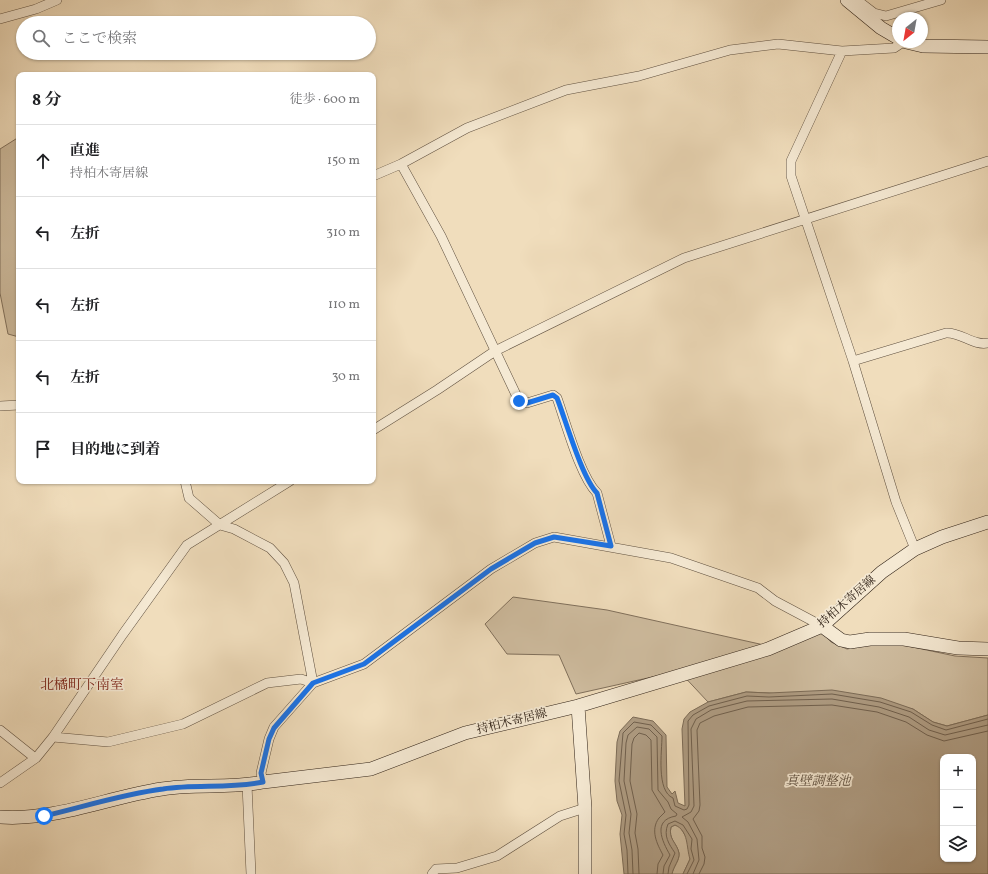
<!DOCTYPE html>
<html lang="ja">
<head>
<meta charset="utf-8">
<style>
  :root { --surface:#fff; --page:#f2f2f2; --text:#202124; --muted:#757577; --line:#e0e0e0 }
  body { margin:0; font-family:Vollkorn,"Noto Serif JP",serif; background:var(--page); color:var(--text) }
  .controls { position:absolute; right:12px; bottom:12px; display:grid; overflow:hidden; border-radius:8px; box-shadow:0 1px 3px #0004 }
  .controls button { width:36px; height:36px; display:grid; place-items:center; padding:0; border:0; border-bottom:1px solid var(--line); background:var(--surface); color:var(--text); font:20px sans-serif }
  .compass { position:absolute; left:892px; top:12px; width:36px; height:36px; border-radius:50%; background:var(--surface); box-shadow:0 1px 3px #0004; rotate:211deg }
  .stop { position:absolute; width:12px; height:12px; margin:-9px; border:3px solid #1a73e8; border-radius:50%; background:#fff }
  .stop.end { background:#1a73e8; border-color:#fff; box-shadow:0 1px 4px #0008 }
  .list { margin:0; padding:0; list-style:none }
  h2 { display:flex; justify-content:space-between; align-items:center; height:52px; margin:0; padding:0 16px; font-size:17px }
  h2 small { font-size:13px; font-weight:400; color:var(--muted) }
  .list li { display:grid; grid-template-columns:26px 1fr auto; gap:12px; align-items:center; box-sizing:border-box; height:72px; padding:0 16px; border-top:1px solid var(--line) }
  .list b { display:block; font-size:15px; white-space:nowrap }
  .list p { margin:0; font-size:13px; white-space:nowrap; color:var(--muted) }
  .list em { font-size:13px; font-style:normal; color:var(--muted) }
  .icon { flex:none; width:22px; height:22px; fill:none; stroke:currentColor; stroke-width:2; stroke-linecap:round; stroke-linejoin:round }
  .map { position:relative; flex:none; width:988px; height:874px; overflow:hidden }
  .search { position:absolute; background:var(--surface); box-shadow:0 1px 3px #0004; left:16px; top:16px; width:360px; height:44px; display:flex; align-items:center; gap:10px; box-sizing:border-box; padding:0 14px; border-radius:22px; color:var(--muted); font-size:15px }
  .panel { position:absolute; background:var(--surface); box-shadow:0 1px 3px #0004; left:16px; top:72px; width:360px; height:412px; border-radius:8px }
  .map>svg:first-child { display:block }
  .green { fill:#cfbda0; stroke:#80705c }
  .water { fill:#af9d84; stroke:#7c6c58; fill-rule:evenodd }
  .lines { fill:none; stroke-linecap:round; stroke-linejoin:round }
  .shore { stroke:#70604e; stroke-width:1 }
  .street-casing { stroke:#605140; stroke-width:10 }
  .secondary-casing { stroke:#302217; stroke-width:14 }
  .street { stroke:#f5e9d3; stroke-width:9 }
  .secondary { stroke:#f5e9d3; stroke-width:13 }
  .route { stroke:#1a73e8; stroke-width:5 }
  .labels { text-anchor:middle; dominant-baseline:central; stroke-width:3.5; stroke-linejoin:round; paint-order:stroke }
  .street-label { font-size:12px; fill:#302217; stroke:#f5e9d3 }
  .water-label { font-size:13px; font-style:italic; fill:#5c4d3d; stroke:#f5e9d3 }
  .quarter-label { font-size:14px; fill:#7a1f14; stroke:#f5e9d3 }
</style>
</head>
<body>
<div class="map">
<svg width="988" height="874" viewBox="0 0 988 874">
  <rect width="100%" height="100%" fill="#f0ddbc"/>
  <filter id="stains"><feTurbulence type="fractalNoise" baseFrequency=".005" numOctaves="4"/><feColorMatrix values="0 0 0 0 .2 0 0 0 0 .09 0 0 0 0 .02 0 0 0 .5 -.17"/></filter>
  <radialGradient id="worn" r=".72"><stop offset=".6" stop-color="#630" stop-opacity="0"/><stop offset="1" stop-color="#630" stop-opacity=".3"/></radialGradient>
  <!-- green -->
  <path class="green" d="M19 137V337L8 334 0 293V149Z
    M513 597 607 610 773 647 822 632 831 642 847 649 869 645H903L955 656 988 658V715L947 726 933 722 913 709 769 693 746 692 708 702 679 671 576 694 559 655 507 654 485 624Z
    M675 825 680 827 688 840 690 859 683 874H672C673 867 680 860 679 853 677 843 668 839 671 827Z"/>
  <!-- water -->
  <path class="water" d="M832 690 881 698 913 709 933 722 947 726 988 715V874H683L690 859C686 847 689 831 675 825L671 827C668 839 677 843 679 853 680 860 673 867 672 874H624L620 834 622 815 617 801 615 781 617 742 620 731 633 717 653 721 666 735 667 787 672 794 675 791 678 803 685 806 682 729 684 719 690 712 708 702 746 692 769 693ZM943 757H973V859H943Z"/>
  <g class="lines">
    <!-- shore -->
    <path class="shore" d="M628 874 627 850 624 834 626 815 619 781 623 733 634 722 651 725 662 736C662 751 656 791 673 798L675 806 684 810 687 809 689 805 688 721 693 715 709 706 747 696 769 697 832 694 880 702 911 712 932 725 946 730 988 719
      M633 874 632 850 629 833 631 814 624 781 626 743 628 735 637 727 649 729 657 737 658 790 668 802 671 809 677 814 676 816C652 820 662 841 670 855L664 866 663 874
      M639 874 638 849 635 833 637 814 630 781 632 744 634 738 639 733 646 735 651 740 652 790 665 812C663 814 661 816 659 818 650 830 657 844 663 855L658 864 657 874
      M668 874 669 867 675 853C669 844 663 836 668 824L675 821 683 825 692 839 691 849 694 860 687 874
      M693 874 699 860 697 839 688 822 682 817 691 812 694 806 691 729 696 719 711 710 747 701 832 699 879 707 909 717 929 730 945 735 988 725
      M699 874 704 864 705 857 702 848V836L693 819 699 811 700 805 697 730 700 723 714 716 748 707 832 705 877 712 906 722 927 735 944 741 988 731"/>
    <defs>
      <path id="street" d="M857 0 874 13 886 16 941 0
        M0 19 36 9 57 0
        M842 51 791 161V176L853 361 896 502 915 549
        M401 164 441 236 519 401 527 403 553 395 557 398C566 423 580 476 597 493L611 546
        M373 176 401 164 467 128 566 90 639 76 730 50 778 44 842 51 894 48 903 42
        M853 361 946 333C961 332 973 346 988 343
        M0 406 19 405
        M373 430 437 390 495 351 684 258 988 161
        M185 481 189 498 220 525 234 529 270 548 284 563 294 583 313 683
        M0 730 35 758
        M53 737 108 742 183 724 267 683 301 679 313 683
        M263 782 261 773 269 739 274 727 313 683 364 664 491 569 535 543 554 537 671 558 758 588 775 601 822 626
        M0 783 36 758 53 737 123 634 187 545 290 481
        M247 785 251 874
        M432 874 436 869 457 868 497 856 560 816 585 808"/>
      <path id="secondary" d="M847 0 881 28 898 38
        M906 42 923 46 988 47
        M822 626 841 640 850 642 870 639H904L958 648 988 649
        M578 706 585 808V874
        M0 817C56 821 108 797 162 789 195 783 230 789 263 782L371 769 465 733 578 706 768 649 822 626 882 572 915 549 942 537 988 522"/>
    </defs>
    <!-- street casing -->
    <use href="#street" class="street-casing"/>
    <!-- secondary casing -->
    <use href="#secondary" class="secondary-casing"/>
    <!-- street -->
    <use href="#street" class="street"/>
    <!-- secondary -->
    <use href="#secondary" class="secondary"/>
  </g>
  <g class="lines">
    <!-- route -->
    <path class="route" d="M44 816C83 807 123 794 163 789 196 784 230 789 263 782L261 773 269 739 274 728 313 683 364 664 491 569 535 543 554 537 611 546 597 493C582 478 566 421 557 398L553 395 527 403 519 401"/>
  </g>
  <g class="labels">
    <!-- street labels -->
    <g class="street-label">
      <text transform="translate(847 602) rotate(-41)">持柏木寄居線</text>
      <text transform="translate(512 722) rotate(-14)">持柏木寄居線</text>
    </g>
    <!-- water labels -->
    <g class="water-label">
      <text x="818" y="782">真壁調整池</text>
    </g>
    <!-- quarter labels -->
    <g class="quarter-label">
      <text x="82" y="685">北橘町下南室</text>
    </g>
  </g>
  <rect width="100%" height="100%" filter="url(#stains)"/>
  <rect width="100%" height="100%" fill="url(#worn)"/>
</svg>
<div class="controls">
<button>+</button>
<button>−</button>
<button><svg class="icon" aria-label="layers" viewBox="0 0 24 24"><path d="M12 4l9 5-9 5-9-5zM3 14l9 5 9-5"/></svg></button>
</div>
<svg class="compass" viewBox="-18 -18 36 36"><path d="M0-13l5 13h-10z" fill="#e53935"/><path d="M0 13l5-13h-10z" fill="#757577"/></svg>
<div class="stop" style="left:44px;top:816px"></div>
<div class="stop end" style="left:519px;top:401px"></div>
<div class="search"><svg class="icon" aria-label="search" viewBox="0 0 24 24"><circle cx="10" cy="10" r="6"/><path d="M15 15l6 6"/></svg>ここで検索</div>
<section class="panel">
<h2>8 分<small>徒歩 · 600 m</small></h2>
<ul class="list">
<li><svg class="icon" aria-label="ahead" viewBox="0 0 24 24"><path d="M12 20V5M6 11l6-6 6 6"/></svg><div><b>直進</b><p>持柏木寄居線</p></div><em>150 m</em></li>
<li><svg class="icon" aria-label="left" viewBox="0 0 24 24"><path d="M17 20v-9H6M10 6l-5 5 5 5"/></svg><div><b>左折</b></div><em>310 m</em></li>
<li><svg class="icon" aria-label="left" viewBox="0 0 24 24"><path d="M17 20v-9H6M10 6l-5 5 5 5"/></svg><div><b>左折</b></div><em>110 m</em></li>
<li><svg class="icon" aria-label="left" viewBox="0 0 24 24"><path d="M17 20v-9H6M10 6l-5 5 5 5"/></svg><div><b>左折</b></div><em>30 m</em></li>
<li><svg class="icon" aria-label="arrive" viewBox="0 0 24 24"><path d="M6 21V4h12l-3 4 3 4H6"/></svg><div><b>目的地に到着</b></div></li>
</ul>
</section>
</div>
</body>
</html>
